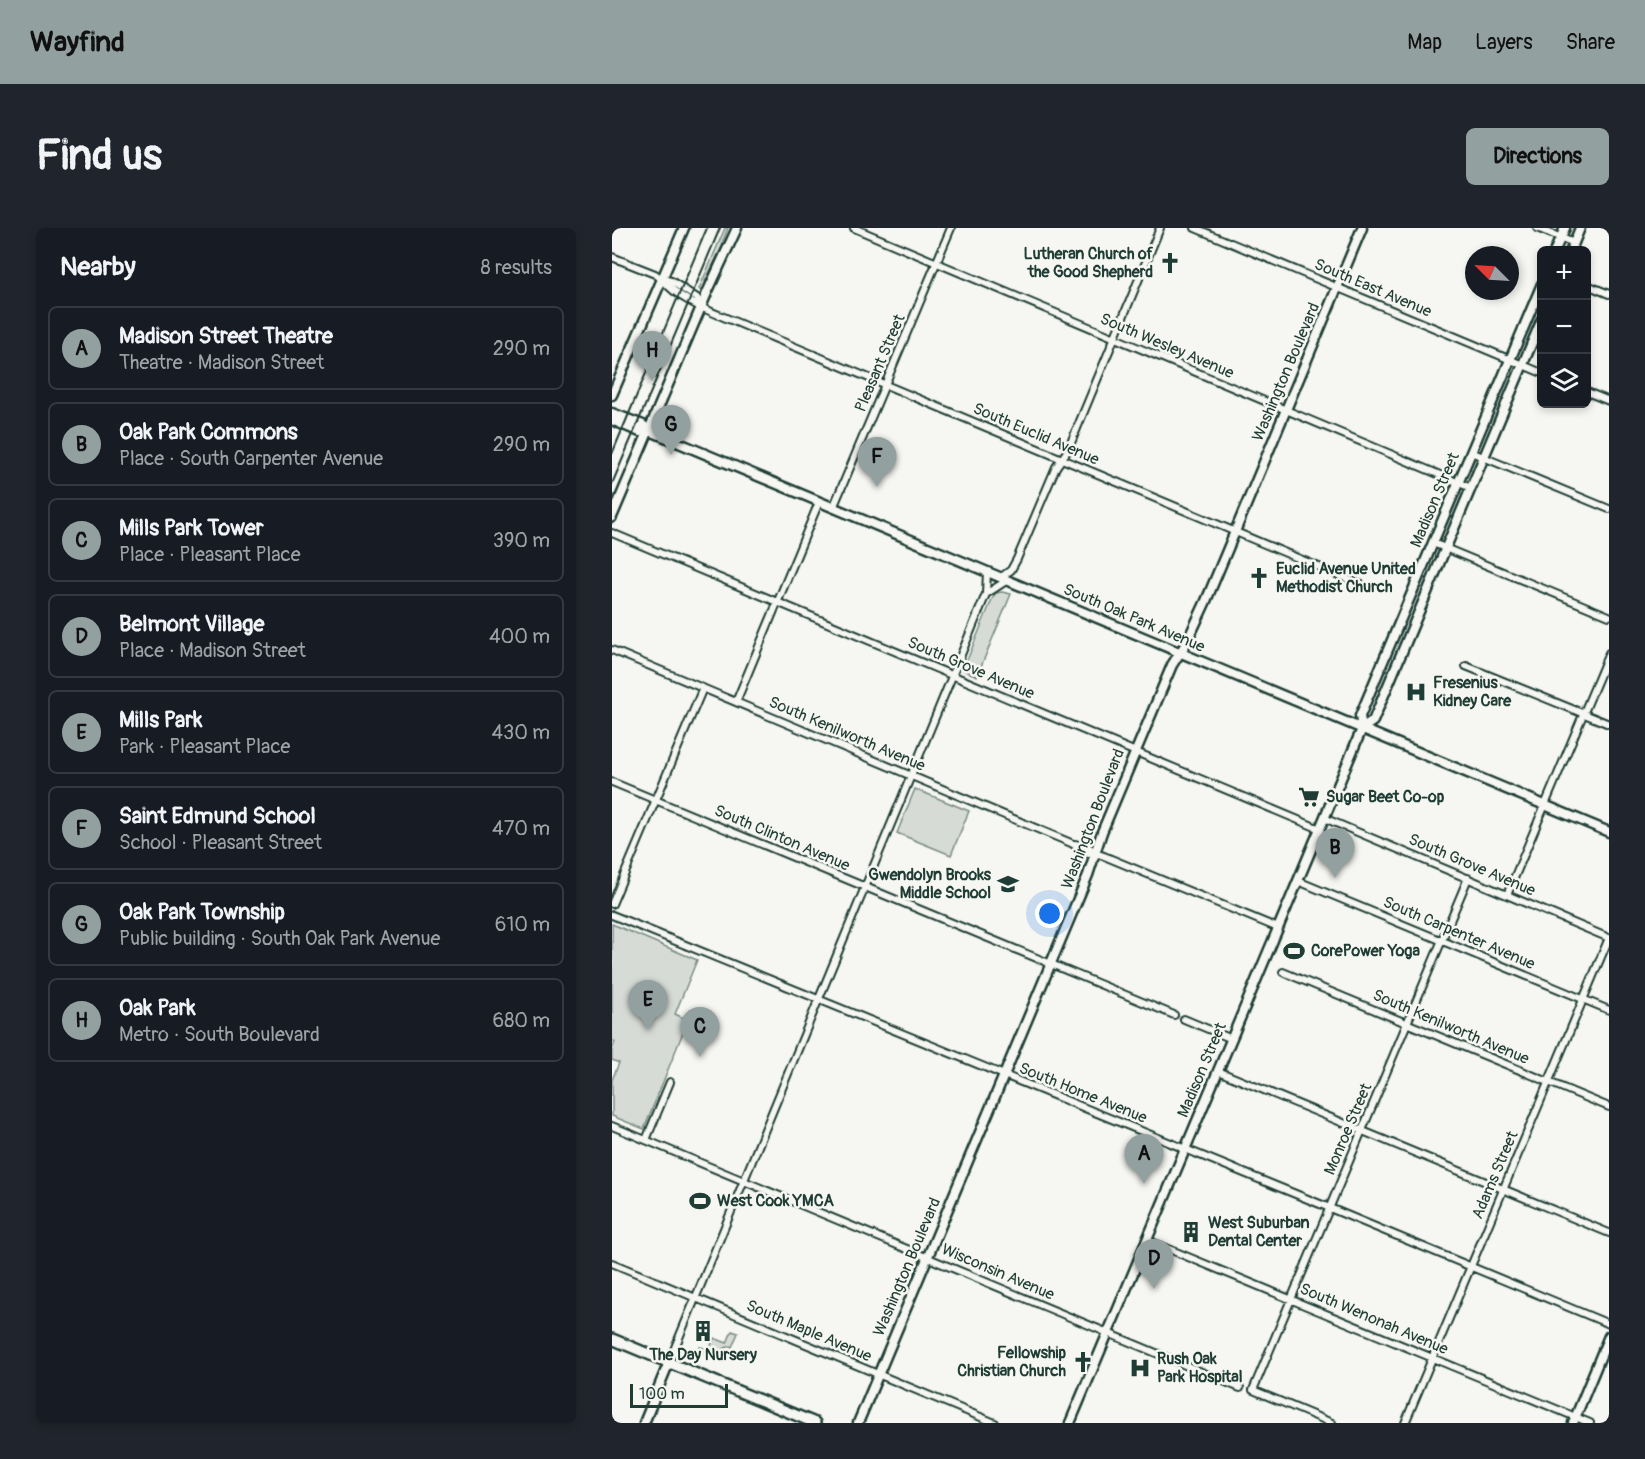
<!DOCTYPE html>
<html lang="en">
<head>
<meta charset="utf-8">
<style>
  :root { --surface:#171b24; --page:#20242c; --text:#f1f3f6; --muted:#9ea1a6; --line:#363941; --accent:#92a19f }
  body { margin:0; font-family:Pangolin,sans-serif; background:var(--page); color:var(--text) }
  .controls { position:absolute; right:18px; top:18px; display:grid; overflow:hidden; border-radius:9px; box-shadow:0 3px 9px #0003 }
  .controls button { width:54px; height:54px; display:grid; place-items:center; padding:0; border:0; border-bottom:2px solid var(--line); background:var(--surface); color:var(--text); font:30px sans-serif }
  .compass { position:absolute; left:853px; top:18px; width:54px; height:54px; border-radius:50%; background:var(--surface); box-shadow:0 3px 9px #0003; rotate:294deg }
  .scale { position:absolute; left:18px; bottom:15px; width:98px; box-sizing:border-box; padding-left:6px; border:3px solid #1f3d34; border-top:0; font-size:16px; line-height:21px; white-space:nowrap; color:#1f3d34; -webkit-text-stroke:4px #f6f6f2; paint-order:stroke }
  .you { position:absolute; left:438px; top:686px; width:21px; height:21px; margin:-15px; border:4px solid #fff; border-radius:50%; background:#1a73e8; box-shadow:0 0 0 9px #1a73e833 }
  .badge { display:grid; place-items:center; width:39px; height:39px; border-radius:50%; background:var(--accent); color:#111; font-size:20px; font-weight:700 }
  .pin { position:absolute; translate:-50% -50px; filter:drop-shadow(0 2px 3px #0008) }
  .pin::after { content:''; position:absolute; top:32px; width:21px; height:18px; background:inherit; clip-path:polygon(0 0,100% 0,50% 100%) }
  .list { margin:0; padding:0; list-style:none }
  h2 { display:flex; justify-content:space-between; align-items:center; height:78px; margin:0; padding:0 24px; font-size:26px }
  h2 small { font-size:20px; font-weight:400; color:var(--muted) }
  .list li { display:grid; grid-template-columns:39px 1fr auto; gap:18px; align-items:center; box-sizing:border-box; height:84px; margin:0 12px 12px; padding:0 12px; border:2px solid var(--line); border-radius:9px }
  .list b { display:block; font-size:22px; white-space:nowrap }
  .list p { margin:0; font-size:20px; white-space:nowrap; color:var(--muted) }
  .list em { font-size:20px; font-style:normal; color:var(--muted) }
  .icon { flex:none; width:33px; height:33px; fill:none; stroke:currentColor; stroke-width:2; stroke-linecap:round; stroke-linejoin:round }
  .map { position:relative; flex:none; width:997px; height:1195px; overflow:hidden; border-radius:9px }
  header { display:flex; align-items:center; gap:36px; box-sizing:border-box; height:84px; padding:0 30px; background:var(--accent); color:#111 }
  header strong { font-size:28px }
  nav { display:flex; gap:33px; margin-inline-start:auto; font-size:21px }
  .intro { display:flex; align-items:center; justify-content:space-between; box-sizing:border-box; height:144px; padding:0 36px }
  h1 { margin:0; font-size:42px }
  .button { padding:15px 27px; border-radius:9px; background:var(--accent); color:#111; font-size:21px; font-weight:700 }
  main { display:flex; gap:36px; padding:0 36px }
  aside { flex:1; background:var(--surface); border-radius:9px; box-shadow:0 3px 9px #0003 }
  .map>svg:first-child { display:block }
  .green { fill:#d6dbd6; stroke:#7a8c85; stroke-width:1.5 }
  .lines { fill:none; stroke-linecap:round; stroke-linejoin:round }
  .street-casing { stroke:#1f3d34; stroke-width:10 }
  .secondary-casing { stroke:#1f3d34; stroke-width:13 }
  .primary-casing { stroke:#1f3d34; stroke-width:14 }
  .street { stroke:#f6f6f2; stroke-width:6 }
  .secondary { stroke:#f6f6f2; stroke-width:8 }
  .primary { stroke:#f6f6f2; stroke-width:9 }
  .rail { stroke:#1f3d34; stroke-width:2 }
  .labels { text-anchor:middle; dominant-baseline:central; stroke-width:5; stroke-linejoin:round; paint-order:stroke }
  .poi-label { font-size:16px; font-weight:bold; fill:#1f3d34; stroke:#f6f6f2; text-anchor:start }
  .street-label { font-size:16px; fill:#1f3d34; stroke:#f6f6f2 }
</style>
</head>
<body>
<header>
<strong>Wayfind</strong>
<nav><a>Map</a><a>Layers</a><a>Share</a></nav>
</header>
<div class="intro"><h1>Find us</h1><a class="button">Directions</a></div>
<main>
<aside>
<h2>Nearby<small>8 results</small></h2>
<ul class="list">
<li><span class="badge">A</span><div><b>Madison Street Theatre</b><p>Theatre · Madison Street</p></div><em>290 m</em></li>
<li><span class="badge">B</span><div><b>Oak Park Commons</b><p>Place · South Carpenter Avenue</p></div><em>290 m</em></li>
<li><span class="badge">C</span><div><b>Mills Park Tower</b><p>Place · Pleasant Place</p></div><em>390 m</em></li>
<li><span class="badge">D</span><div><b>Belmont Village</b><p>Place · Madison Street</p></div><em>400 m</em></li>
<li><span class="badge">E</span><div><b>Mills Park</b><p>Park · Pleasant Place</p></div><em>430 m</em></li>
<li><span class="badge">F</span><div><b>Saint Edmund School</b><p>School · Pleasant Street</p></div><em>470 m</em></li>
<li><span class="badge">G</span><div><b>Oak Park Township</b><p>Public building · South Oak Park Avenue</p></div><em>610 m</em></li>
<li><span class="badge">H</span><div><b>Oak Park</b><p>Metro · South Boulevard</p></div><em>680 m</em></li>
</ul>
</aside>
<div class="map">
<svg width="997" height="1195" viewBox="0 0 997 1195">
  <rect width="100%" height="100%" fill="#f6f6f2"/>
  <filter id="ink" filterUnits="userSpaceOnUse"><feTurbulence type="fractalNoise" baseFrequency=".0167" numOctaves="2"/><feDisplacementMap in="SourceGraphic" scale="12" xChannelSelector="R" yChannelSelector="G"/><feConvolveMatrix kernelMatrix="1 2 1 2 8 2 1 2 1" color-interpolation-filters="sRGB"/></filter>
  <g filter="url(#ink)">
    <!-- green -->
    <path class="green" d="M113 0H116L111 13V17L93 53 94 56 90 64 87 61Z
      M390 364 399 366 365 448 351 442 381 369 384 365Z
      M303 561 357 583 339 627 285 605Z
      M0 696 85 732 63 786 76 792 32 901 0 888V852L7 835 0 832V822L3 814 0 812Z
      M120 1103 126 1105 120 1119 118 1118 111 1121 107 1131 87 1122 88 1119 96 1121 98 1120 102 1110 115 1115Z"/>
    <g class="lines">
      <defs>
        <path id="street" d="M242 0 859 260
          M583 0 930 145
          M925 0 962 15
          M0 29 43 46 50 51 59 53 85 70 89 78
          M50 51C67 72 95 82 119 92L750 357
          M975 57 997 66
          M975 164 997 173
          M859 224 997 281
          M221 280 339 0
          M0 305 708 601
          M821 315 997 388
          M388 350 399 342 405 331 444 239 456 222 548 0
          M374 366 394 353
          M0 422 459 615 476 625 480 624 492 628 666 700
          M854 438 997 496
          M124 474 207 274
          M0 554 562 787
          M712 590 997 710
          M463 616 478 620 480 624
          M686 653 997 782
          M895 667 997 425
          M0 676 91 460
          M0 687 708 976 997 1096
          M671 744 997 879
          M572 791 620 811
          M606 843 997 1005
          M0 898 628 1160
          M34 912 58 854
          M535 1012 978 1195
          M0 1035 383 1195
          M57 1134 374 366 375 344
          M720 1195 641 1162 856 650
          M793 1195 997 710"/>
        <path id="secondary" d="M943 22 953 0
          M959 22 968 0
          M0 167 72 0
          M0 185 31 197 36 202 997 604
          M0 192 28 204 36 202
          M0 289 95 65 125 0
          M750 501 748 488 930 56
          M32 1195 57 1134
          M246 1195 476 647 490 604 560 437 575 414 594 373 750 0
          M458 1195 746 510 750 501 761 493 930 91
          M961 1195 997 1108"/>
        <path id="primary" d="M0 1111 203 1195"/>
      </defs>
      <!-- street casing -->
      <use href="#street" class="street-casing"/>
      <!-- secondary casing -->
      <use href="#secondary" class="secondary-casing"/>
      <!-- primary casing -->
      <use href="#primary" class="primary-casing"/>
      <!-- street -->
      <use href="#street" class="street"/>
      <!-- secondary -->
      <use href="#secondary" class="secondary"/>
      <!-- primary -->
      <use href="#primary" class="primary"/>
      <!-- rail -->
      <path class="rail" d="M0 226 95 0
        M0 256 108 0"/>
    </g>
  </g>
  <!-- icons -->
  <defs>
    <symbol id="church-bare" viewBox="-9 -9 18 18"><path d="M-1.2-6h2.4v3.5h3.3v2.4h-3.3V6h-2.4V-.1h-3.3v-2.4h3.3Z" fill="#1f3d34" stroke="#f6f6f2" stroke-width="2.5" paint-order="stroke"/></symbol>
    <symbol id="hospital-bare" viewBox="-9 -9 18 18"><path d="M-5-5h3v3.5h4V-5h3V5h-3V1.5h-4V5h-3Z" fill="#1f3d34" stroke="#f6f6f2" stroke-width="2.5" paint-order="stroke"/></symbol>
    <symbol id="supermarket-bare" viewBox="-9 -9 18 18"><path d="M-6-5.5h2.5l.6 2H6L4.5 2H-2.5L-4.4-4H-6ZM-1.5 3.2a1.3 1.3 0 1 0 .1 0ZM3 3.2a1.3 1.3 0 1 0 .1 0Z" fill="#1f3d34" stroke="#f6f6f2" stroke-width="2.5" paint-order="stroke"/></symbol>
    <symbol id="school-bare" viewBox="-9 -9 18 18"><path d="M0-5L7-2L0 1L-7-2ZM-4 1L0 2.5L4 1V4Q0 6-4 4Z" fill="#1f3d34" stroke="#f6f6f2" stroke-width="2.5" paint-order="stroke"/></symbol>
    <symbol id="stadium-bare" viewBox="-9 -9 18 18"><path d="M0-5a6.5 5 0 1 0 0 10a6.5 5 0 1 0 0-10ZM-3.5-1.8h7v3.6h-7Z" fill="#1f3d34" stroke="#f6f6f2" stroke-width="2.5" paint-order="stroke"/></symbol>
    <symbol id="building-bare" viewBox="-9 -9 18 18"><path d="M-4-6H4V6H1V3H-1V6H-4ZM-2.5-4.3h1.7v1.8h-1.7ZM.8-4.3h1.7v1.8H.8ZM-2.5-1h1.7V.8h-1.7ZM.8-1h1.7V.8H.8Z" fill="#1f3d34" stroke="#f6f6f2" stroke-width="2.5" paint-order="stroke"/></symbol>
  </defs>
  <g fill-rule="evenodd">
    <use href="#church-bare" x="543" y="20" width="30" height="30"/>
    <use href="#church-bare" x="632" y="335" width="30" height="30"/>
    <use href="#hospital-bare" x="789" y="449" width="30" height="30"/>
    <use href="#supermarket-bare" x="682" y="554" width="30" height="30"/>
    <use href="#school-bare" x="381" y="641" width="30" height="30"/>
    <use href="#stadium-bare" x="667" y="708" width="30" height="30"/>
    <use href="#stadium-bare" x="73" y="958" width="30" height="30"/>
    <use href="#building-bare" x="564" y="989" width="30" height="30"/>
    <use href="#building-bare" x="76" y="1088" width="30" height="30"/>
    <use href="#church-bare" x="456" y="1119" width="30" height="30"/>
    <use href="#hospital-bare" x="513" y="1125" width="30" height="30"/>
  </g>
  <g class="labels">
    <!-- poi labels -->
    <g class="poi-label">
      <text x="541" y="26" text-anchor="end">Lutheran Church of<tspan x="541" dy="18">the Good Shepherd</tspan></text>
      <text x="664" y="341">Euclid Avenue United<tspan x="664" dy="18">Methodist Church</tspan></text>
      <text x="821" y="455">Fresenius<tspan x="821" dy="18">Kidney Care</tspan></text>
      <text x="714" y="569">Sugar Beet Co-op</text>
      <text x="379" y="647" text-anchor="end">Gwendolyn Brooks<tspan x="379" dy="18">Middle School</tspan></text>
      <text x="699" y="723">CorePower Yoga</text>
      <text x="105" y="973">West Cook YMCA</text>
      <text x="596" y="995">West Suburban<tspan x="596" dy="18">Dental Center</tspan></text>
      <text x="454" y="1125" text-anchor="end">Fellowship<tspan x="454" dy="18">Christian Church</tspan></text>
      <text x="91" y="1127" text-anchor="middle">The Day Nursery</text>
      <text x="545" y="1131">Rush Oak<tspan x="545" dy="18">Park Hospital</tspan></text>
    </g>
    <!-- street labels -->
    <g class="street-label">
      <text transform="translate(761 60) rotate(23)">South East Avenue</text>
      <text transform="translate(555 118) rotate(23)">South Wesley Avenue</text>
      <text transform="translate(268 135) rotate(-67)">Pleasant Street</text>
      <text transform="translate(674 144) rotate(-67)">Washington Boulevard</text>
      <text transform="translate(424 206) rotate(23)">South Euclid Avenue</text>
      <text transform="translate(823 272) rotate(-67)">Madison Street</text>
      <text transform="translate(522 390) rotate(23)">South Oak Park Avenue</text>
      <text transform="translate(359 440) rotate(23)">South Grove Avenue</text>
      <text transform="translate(235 506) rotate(23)">South Kenilworth Avenue</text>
      <text transform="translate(481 591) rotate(-69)">Washington Boulevard</text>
      <text transform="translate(170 610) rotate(23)">South Clinton Avenue</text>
      <text transform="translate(860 637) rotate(23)">South Grove Avenue</text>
      <text transform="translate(847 705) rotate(23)">South Carpenter Avenue</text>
      <text transform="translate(839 799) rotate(23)">South Kenilworth Avenue</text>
      <text transform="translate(590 842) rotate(-67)">Madison Street</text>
      <text transform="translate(471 865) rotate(22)">South Home Avenue</text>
      <text transform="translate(736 901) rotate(-67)">Monroe Street</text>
      <text transform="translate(883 947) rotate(-67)">Adams Street</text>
      <text transform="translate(295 1039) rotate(-67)">Washington Boulevard</text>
      <text transform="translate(386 1044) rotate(23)">Wisconsin Avenue</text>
      <text transform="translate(762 1091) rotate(23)">South Wenonah Avenue</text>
      <text transform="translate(197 1103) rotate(23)">South Maple Avenue</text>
    </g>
  </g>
</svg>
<div class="controls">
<button>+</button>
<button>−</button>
<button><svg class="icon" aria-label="layers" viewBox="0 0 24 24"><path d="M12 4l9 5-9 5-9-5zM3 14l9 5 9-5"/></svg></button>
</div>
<svg class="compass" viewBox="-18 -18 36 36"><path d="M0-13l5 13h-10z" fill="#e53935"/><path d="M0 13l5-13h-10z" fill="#9ea1a6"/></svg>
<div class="scale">100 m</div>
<div class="you"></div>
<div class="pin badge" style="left:532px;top:956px">A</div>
<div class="pin badge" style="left:723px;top:650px">B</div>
<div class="pin badge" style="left:88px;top:829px">C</div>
<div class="pin badge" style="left:542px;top:1061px">D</div>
<div class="pin badge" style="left:36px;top:802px">E</div>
<div class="pin badge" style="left:265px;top:259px">F</div>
<div class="pin badge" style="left:59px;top:227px">G</div>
<div class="pin badge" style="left:40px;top:153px">H</div>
</div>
</main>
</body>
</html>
